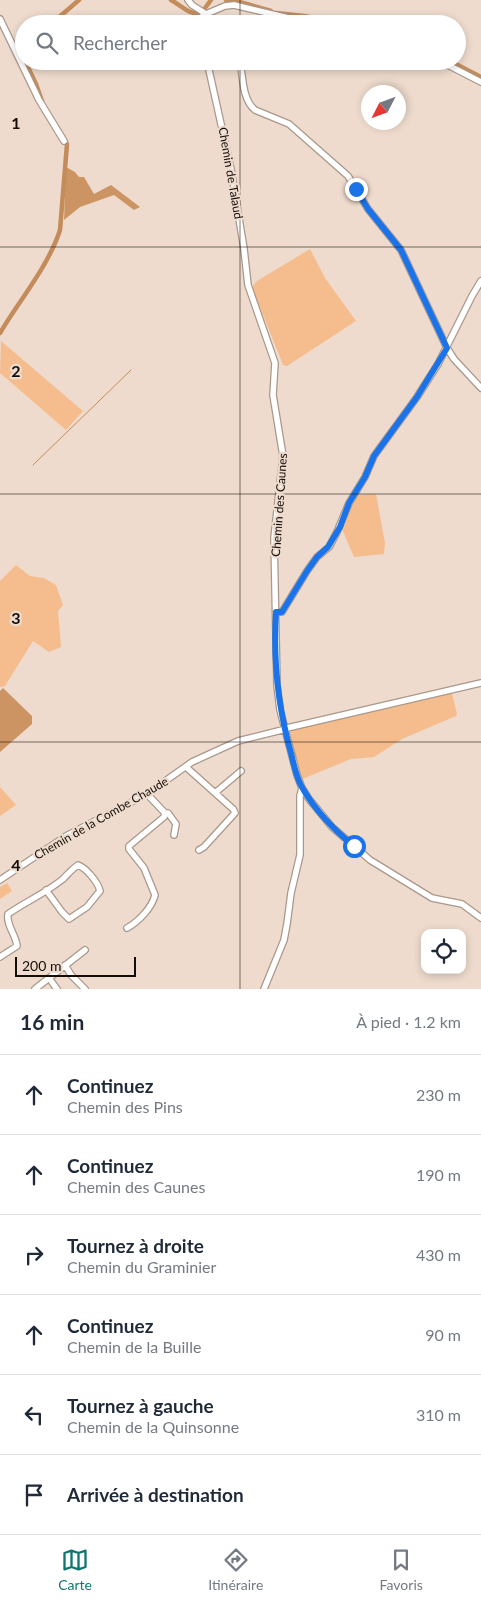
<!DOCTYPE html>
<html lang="fr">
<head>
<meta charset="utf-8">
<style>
  :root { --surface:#fff; --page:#f2f2f3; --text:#1f2937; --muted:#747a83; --line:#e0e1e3; --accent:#0f766e }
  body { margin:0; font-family:Lato,sans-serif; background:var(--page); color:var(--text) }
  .controls { position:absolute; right:15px; bottom:15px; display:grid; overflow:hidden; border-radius:10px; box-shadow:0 2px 8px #0003 }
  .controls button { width:45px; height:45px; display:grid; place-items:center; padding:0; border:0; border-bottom:1px solid var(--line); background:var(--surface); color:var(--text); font:25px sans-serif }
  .compass { position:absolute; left:361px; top:85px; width:45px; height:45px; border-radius:50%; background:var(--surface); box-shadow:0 2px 8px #0003; rotate:228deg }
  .scale { position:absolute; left:15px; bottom:12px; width:121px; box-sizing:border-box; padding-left:5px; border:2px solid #120d08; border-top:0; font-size:14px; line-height:18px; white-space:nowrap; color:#120d08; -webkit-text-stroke:4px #eedbcd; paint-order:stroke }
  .stop { position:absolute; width:15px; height:15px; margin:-11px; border:4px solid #1a73e8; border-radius:50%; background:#fff }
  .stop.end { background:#1a73e8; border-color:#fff; box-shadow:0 1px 5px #0008 }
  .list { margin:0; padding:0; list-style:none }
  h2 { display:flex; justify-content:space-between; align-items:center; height:65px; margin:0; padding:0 20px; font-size:21px }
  h2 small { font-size:16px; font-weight:400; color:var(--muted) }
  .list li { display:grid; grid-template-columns:32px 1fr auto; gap:15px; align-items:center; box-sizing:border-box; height:80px; padding:0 20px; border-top:1px solid var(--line) }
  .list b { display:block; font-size:19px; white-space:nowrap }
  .list p { margin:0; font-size:16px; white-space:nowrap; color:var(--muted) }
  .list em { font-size:16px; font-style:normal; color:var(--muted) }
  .icon { flex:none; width:28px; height:28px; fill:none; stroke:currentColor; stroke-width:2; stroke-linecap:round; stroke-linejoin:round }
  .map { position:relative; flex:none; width:481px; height:989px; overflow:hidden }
  .search { position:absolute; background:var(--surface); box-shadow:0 2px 8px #0003; left:15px; right:15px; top:15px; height:55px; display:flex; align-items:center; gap:12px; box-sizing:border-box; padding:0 18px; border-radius:28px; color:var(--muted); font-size:19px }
  .sheet { height:545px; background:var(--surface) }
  nav { display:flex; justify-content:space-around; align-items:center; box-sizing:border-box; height:70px; border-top:1px solid var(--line); background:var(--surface); font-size:14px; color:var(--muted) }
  nav a { display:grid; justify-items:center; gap:2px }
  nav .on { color:var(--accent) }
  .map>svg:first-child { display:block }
  .green { fill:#f5bd8e }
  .forest { fill:#cd9463 }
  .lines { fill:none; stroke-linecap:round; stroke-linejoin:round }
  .stream { stroke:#c48c5b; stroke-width:1 }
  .canal { stroke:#c48c5b; stroke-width:4.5 }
  .minor-casing { stroke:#a9988b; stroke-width:8 }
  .minor { stroke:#fff; stroke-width:5.5 }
  .route { stroke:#1a73e8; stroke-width:6 }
  .grid { fill:none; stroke:#120d08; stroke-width:1; stroke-opacity:0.55 }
  .labels { text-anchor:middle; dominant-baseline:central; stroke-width:4.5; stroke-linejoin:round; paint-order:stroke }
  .street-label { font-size:12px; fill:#120d08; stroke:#eedbcd }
  .grid-label { font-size:16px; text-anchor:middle; font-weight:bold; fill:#120d08; stroke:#eedbcd; stroke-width:4.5; stroke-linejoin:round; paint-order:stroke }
</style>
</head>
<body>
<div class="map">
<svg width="481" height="989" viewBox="0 0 481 989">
  <rect width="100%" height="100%" fill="#eedbcd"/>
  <!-- green -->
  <path class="green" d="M310 249 325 278 356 321 287 366 283 365 252 287 257 281Z
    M1 341 83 411 66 430 0 373Z
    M376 494 385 543 384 554 354 557 342 529 351 505 357 495Z
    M16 565 30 576 44 578 56 585 63 605 58 611 61 647 49 652 33 641 5 686 0 687V581Z
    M448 692 452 693 457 714 456 716 402 739 374 757 351 759 300 780 290 731Z
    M0 787 16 805 0 816Z
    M7 883 12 891 0 899V887Z"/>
  <!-- forest -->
  <path class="forest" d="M66 167 75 172 79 177H84L94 194 111 185 140 207 134 210 114 195 80 207 64 220Z
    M3 688 32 716V724L0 752V691Z"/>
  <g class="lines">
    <!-- stream -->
    <path class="stream" d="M33 465 131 370
      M281 691 284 714
      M292 745 296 756"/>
    <!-- canal -->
    <path class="canal" d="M171 0C180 5 191 16 201 13
      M226 0 240 2 271 11
      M205 8 211 0
      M276 13 304 16 344 24
      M51 24 79 0
      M24 47 22 50 24 59
      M25 61 36 84 42 101
      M452 62 481 77
      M0 333C19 301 49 265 60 230L67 144"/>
    <defs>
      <path id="minor" d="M188 0 192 5 206 14 225 6 234 5 314 24
        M0 19 39 100 64 141
        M195 24 198 19 206 14 217 24
        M207 61 231 169 244 249 248 285 275 363 273 395 283 456 274 538 277 685 280 710 297 775 302 788 309 799 332 827 370 860 432 898 462 904 481 918
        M240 61C243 77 242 99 255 110L289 124 348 176 368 209 401 250 447 348 454 359 481 388
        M440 61 481 82
        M276 612H282L307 571 317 557 329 547 337 532 349 503 365 477 374 456 417 397 438 364 472 296 481 281
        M287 728 481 683
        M186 767 233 809 235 813 204 847 199 850
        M215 793 241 771
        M165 813H168L176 824 174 835
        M0 880 66 836 147 794 192 762 238 741 286 729
        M127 928C138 922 152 908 155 895L144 868 129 849V846L164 817 165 813 147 794
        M0 957 17 946C16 935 6 925 8 914 25 902 46 893 63 879 68 874 72 869 78 865 86 868 98 882 100 891L87 907 69 919 62 912 46 890
        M65 965 71 975 85 989
        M49 978 57 989
        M35 989 85 950
        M264 989 284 940 287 924 291 893 300 855V796L302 788"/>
    </defs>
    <!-- minor casing -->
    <use href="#minor" class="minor-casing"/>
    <!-- minor -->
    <use href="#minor" class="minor"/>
  </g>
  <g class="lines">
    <!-- route -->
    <path class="route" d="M354 846C334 830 316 811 303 789 296 778 294 765 291 753 278 707 273 660 276 612H282L307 571 317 557 328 547 340 527 349 503 365 477 374 456 417 397 447 348 401 250 368 209 356 189"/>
  </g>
  <!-- grid -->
  <path class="grid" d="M240 0V24M240 61V989M0 247H481M0 494H481M0 742H481"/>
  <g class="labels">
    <!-- street labels -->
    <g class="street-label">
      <text transform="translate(231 173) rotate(80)">Chemin de Talaud</text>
      <text transform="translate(279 505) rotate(-86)">Chemin des Caunes</text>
      <text transform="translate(101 818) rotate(-30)">Chemin de la Combe Chaude</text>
    </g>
  </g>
  <g class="grid-label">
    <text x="16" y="129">1</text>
    <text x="16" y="377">2</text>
    <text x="16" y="624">3</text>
    <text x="16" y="871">4</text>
  </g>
</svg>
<div class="controls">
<button><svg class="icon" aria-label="locate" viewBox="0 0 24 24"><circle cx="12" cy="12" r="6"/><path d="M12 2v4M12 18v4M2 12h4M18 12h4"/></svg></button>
</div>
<svg class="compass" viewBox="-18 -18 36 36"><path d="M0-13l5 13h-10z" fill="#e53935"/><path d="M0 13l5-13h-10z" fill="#747a83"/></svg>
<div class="scale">200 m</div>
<div class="stop" style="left:354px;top:846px"></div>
<div class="stop end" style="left:356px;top:189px"></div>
<div class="search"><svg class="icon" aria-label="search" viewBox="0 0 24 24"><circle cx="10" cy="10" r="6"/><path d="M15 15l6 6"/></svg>Rechercher</div>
</div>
<section class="sheet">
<h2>16 min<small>À pied · 1.2 km</small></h2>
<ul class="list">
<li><svg class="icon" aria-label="ahead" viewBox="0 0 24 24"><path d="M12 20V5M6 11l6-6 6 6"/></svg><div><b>Continuez</b><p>Chemin des Pins</p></div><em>230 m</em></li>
<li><svg class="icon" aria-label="ahead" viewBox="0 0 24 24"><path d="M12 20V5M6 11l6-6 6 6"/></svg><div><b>Continuez</b><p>Chemin des Caunes</p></div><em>190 m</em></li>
<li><svg class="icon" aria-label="right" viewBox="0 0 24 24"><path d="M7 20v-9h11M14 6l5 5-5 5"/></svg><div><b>Tournez à droite</b><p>Chemin du Graminier</p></div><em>430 m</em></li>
<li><svg class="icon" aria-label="ahead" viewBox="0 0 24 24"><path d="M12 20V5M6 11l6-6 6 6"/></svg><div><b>Continuez</b><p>Chemin de la Buille</p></div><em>90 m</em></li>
<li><svg class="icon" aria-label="left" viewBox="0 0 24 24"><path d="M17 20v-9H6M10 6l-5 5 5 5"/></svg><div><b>Tournez à gauche</b><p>Chemin de la Quinsonne</p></div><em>310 m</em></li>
<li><svg class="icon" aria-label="arrive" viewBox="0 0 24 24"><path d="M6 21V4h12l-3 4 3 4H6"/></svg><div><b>Arrivée à destination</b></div></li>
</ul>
</section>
<nav>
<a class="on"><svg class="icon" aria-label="map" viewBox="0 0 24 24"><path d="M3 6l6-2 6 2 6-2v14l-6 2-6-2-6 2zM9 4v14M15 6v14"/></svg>Carte</a>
<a><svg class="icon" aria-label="directions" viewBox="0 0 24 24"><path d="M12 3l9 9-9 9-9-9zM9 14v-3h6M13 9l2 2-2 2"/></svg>Itinéraire</a>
<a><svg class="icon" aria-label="saved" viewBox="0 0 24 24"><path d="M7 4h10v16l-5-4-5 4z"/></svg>Favoris</a>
</nav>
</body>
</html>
